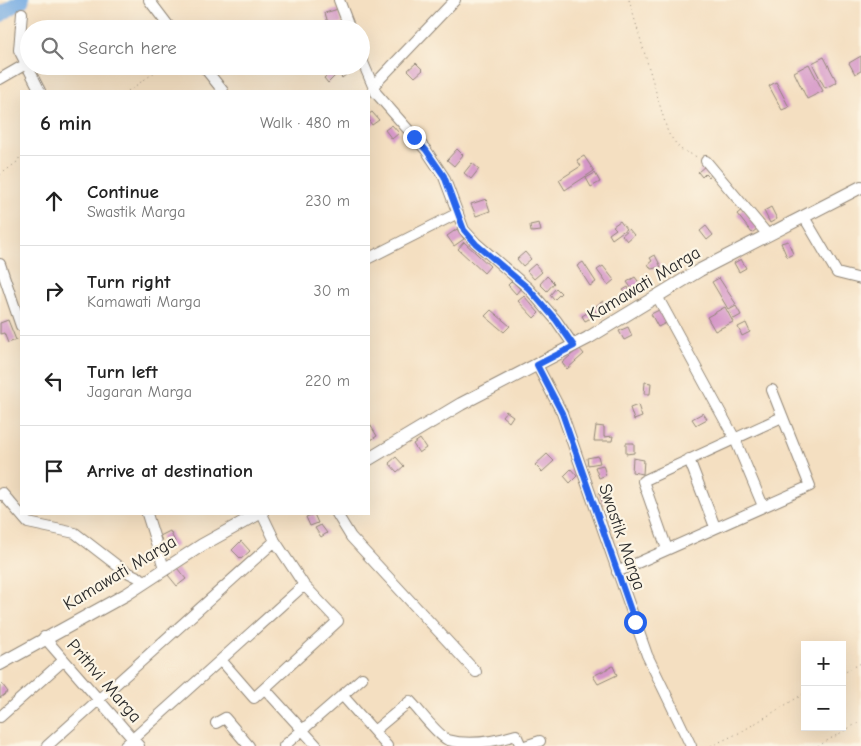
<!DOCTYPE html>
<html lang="en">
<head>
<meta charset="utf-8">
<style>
  :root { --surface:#fff; --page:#f2f2f2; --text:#222; --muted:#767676; --line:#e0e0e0 }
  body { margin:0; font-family:"Comic Neue",sans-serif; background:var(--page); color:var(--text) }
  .controls { position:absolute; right:15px; bottom:15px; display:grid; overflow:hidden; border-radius:0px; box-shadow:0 5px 20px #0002 }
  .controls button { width:45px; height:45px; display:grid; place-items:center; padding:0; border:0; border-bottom:1px solid var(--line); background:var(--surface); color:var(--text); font:25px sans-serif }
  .stop { position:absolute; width:15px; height:15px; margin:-11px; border:4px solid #2563eb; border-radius:50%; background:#fff }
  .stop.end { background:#2563eb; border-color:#fff; box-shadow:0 1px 5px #0008 }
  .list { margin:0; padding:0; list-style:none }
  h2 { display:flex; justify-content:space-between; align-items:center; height:65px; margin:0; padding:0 20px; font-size:21px }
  h2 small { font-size:16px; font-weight:400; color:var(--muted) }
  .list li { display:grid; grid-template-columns:32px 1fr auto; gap:15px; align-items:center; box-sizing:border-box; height:90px; padding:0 20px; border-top:1px solid var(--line) }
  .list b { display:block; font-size:19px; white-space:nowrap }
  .list p { margin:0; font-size:16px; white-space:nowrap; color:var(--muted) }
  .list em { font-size:16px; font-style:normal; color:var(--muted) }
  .icon { flex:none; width:28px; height:28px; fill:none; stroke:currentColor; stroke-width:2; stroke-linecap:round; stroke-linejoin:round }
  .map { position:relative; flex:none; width:861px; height:746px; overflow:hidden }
  .search { position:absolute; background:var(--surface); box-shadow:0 5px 20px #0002; left:20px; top:20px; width:350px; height:55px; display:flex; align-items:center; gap:12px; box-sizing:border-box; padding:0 18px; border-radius:28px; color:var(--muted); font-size:19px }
  .panel { position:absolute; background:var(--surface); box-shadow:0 5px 20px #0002; left:20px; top:90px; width:350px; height:425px; border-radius:0px }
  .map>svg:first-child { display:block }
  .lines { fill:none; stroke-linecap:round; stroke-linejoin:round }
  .river { stroke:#74abe3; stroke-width:15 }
  .building { fill:#d596c8 }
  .minor-casing { stroke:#908576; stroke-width:12 }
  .major-casing { stroke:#908576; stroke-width:14 }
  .path { stroke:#908576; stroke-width:1; stroke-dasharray:1 4; stroke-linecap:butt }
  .minor { stroke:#fff; stroke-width:10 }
  .major { stroke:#fff; stroke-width:12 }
  .route { stroke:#2563eb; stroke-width:6 }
  .labels { text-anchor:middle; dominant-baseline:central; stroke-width:4.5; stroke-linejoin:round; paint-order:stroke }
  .street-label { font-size:18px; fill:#2b2b2b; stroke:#fcf5e5 }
</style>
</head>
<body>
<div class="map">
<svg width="861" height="746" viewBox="0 0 861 746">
  <rect width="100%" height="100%" fill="#fcf5e5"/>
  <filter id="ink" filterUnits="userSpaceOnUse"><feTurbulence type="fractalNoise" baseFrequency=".02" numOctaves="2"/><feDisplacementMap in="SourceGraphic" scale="10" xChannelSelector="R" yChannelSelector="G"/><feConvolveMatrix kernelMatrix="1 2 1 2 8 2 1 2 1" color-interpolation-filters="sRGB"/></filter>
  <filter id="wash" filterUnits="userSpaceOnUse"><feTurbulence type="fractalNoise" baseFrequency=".0096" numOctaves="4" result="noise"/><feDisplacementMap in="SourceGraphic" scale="20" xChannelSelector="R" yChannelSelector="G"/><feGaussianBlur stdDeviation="1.12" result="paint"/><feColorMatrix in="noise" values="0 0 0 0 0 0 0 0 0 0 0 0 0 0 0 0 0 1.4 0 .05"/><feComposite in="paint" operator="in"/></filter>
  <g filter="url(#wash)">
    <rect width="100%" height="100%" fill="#f4dfc1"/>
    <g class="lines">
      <!-- river -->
      <path class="river" d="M0 15 22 0"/>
    </g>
    <g id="blocks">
      <!-- building -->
      <path class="building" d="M338 9 342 23 329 26 325 13Z
        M861 56V71L855 74 849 63Z
        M824 57 837 82 825 88 812 63Z
        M416 63 423 70 415 77 408 70Z
        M809 64 823 91 807 99 794 72Z
        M339 66H348L352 70 342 78 335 70Z
        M333 70 337 74 328 83 324 78Z
        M776 82 789 107 782 110 769 86Z
        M372 112 379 120 372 125 369 121V114Z
        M392 125 399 133 392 139 385 130Z
        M457 149 463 155 454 166 447 160Z
        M584 156 594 171 565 190 559 180 581 166 577 160Z
        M472 163 479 169 471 179 464 173Z
        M705 166 712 174 708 177 705 174 702 177 698 172Z
        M595 173 600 182 591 187 586 178Z
        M486 199 490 211 476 216 471 204Z
        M771 207 777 219 770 223 764 211Z
        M743 209 758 228 752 233 737 214Z
        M620 221 626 229 612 239 609 234 616 229 613 226Z
        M539 223 541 231 531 232 530 225Z
        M706 226 713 235 707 240 700 231Z
        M457 229 464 239 454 246 447 236Z
        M629 229 634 235 627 241 622 235Z
        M788 241 793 254 787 257 781 243Z
        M464 242 490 266 484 273 458 249Z
        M525 252 531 259 523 266 517 259Z
        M655 255 661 267 651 269 648 264 652 261 650 258Z
        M741 259 746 268 739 272 734 263Z
        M583 262 596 282 590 286 577 266Z
        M535 264 542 272 534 279 527 271Z
        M603 266 614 280 608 285 597 270Z
        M547 276 554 283 547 291 540 284Z
        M635 277 643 288 635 293 627 282Z
        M719 278 736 304 728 309 712 282Z
        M512 281 520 289 516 294 508 285Z
        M628 287 633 296 629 299 623 290Z
        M556 288 561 293 554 300 550 295Z
        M524 296 539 313 534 318 518 301Z
        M603 301 609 311 600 318 593 308Z
        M736 306 741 315 734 319 729 310Z
        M725 307 733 322 715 331 707 317Z
        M491 310 510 326 504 332 485 316Z
        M592 310 595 316 585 321 582 316Z
        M659 310 666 323 658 327 651 314Z
        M8 320 16 340 8 343 4 333 0 334V323Z
        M746 323 750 332 742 336 738 327Z
        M628 327 632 336 624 340 619 331Z
        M579 348 584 354 567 369 562 363Z
        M645 382 651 383 650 394H644Z
        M638 405 642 417 634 420 630 408Z
        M506 411 513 416 509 422 502 416Z
        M703 413 707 419 696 425 692 419Z
        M369 423 377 436 371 440 369 436Z
        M596 426 604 427V437L613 436 612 441H594Z
        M420 439 426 448 419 453 413 444Z
        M626 443H634V453L626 454Z
        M547 454 554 461 542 472 535 465Z
        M598 456 600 463 588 465 587 458Z
        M396 457 404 466 397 472 389 463Z
        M633 458 644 460 643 474 632 472Z
        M603 465 606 475 599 478 595 467Z
        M571 469 577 476 570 483 564 476Z
        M606 490 610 501 603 503 599 493Z
        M314 514 318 523 310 526 306 517Z
        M321 525 327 533 321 537 315 528Z
        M170 531 177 546 166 550 160 536Z
        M241 541 250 551 241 559 232 550Z
        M177 568 186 579 177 586 168 575Z
        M613 666 617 675 598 684 593 676Z
        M2 684 8 692 0 698V686Z"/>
    </g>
  </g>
  <g filter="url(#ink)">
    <use href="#blocks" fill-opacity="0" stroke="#908576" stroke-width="1"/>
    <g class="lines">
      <defs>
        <path id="minor" d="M149 0 171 29
          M339 0 350 29
          M22 13 19 50 40 91
          M361 58 376 93 426 150 444 177 464 230 476 243 528 288 556 320 574 346
          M203 66 223 91
          M0 79 26 64
          M373 86 455 0
          M706 161 768 235
          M804 217 837 273 861 279
          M369 258 458 213
          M0 264 21 326
          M657 296 735 439 763 506
          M537 365 562 413 647 655 691 746
          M689 459 715 527
          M0 495 2 493 28 523 75 533 123 570 146 581
          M147 514 164 568
          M337 514 351 537 476 672
          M667 549 643 481 782 417
          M617 572 810 486 772 390
          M44 637 139 746
          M221 660 254 698 338 621 304 585 275 541 262 514
          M265 689 317 746
          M342 695 387 746
          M0 717 64 660
          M216 723 225 718 249 746
          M374 731 410 701C420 711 436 734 448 740 469 746 496 741 516 735L521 746
          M47 746 275 541
          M125 746 304 585
          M284 746 362 678
          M525 746 540 741"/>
        <path id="major" d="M369 459 461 404 588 338 700 270 861 187
          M0 664 127 594 202 545 258 514"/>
      </defs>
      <!-- minor casing -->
      <use href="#minor" class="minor-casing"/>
      <!-- major casing -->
      <use href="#major" class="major-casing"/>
      <!-- path -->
      <path class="path" d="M629 0 668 133 680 149 697 157
        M256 29 266 20
        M128 91 164 66
        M0 175 17 162 21 155
        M842 674 861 663
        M711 746 741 732 805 693
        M818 746 861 721"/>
      <!-- minor -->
      <use href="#minor" class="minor"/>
      <!-- major -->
      <use href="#major" class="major"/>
    </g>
  </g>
  <g class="lines" filter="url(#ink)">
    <!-- route -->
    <path class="route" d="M414 137 426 150 444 176 464 230 476 244 528 288 556 320 574 346 537 365 562 413 635 622"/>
  </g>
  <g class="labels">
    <!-- street labels -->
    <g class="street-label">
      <text transform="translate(644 284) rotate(-31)">Kamawati Marga</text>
      <text transform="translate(622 537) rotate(71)">Swastik Marga</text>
      <text transform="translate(120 573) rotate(-31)">Kamawati Marga</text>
      <text transform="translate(104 681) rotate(49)">Prithvi Marga</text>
    </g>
  </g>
</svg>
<div class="controls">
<button>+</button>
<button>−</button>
</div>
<div class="stop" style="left:635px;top:622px"></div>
<div class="stop end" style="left:414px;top:137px"></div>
<div class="search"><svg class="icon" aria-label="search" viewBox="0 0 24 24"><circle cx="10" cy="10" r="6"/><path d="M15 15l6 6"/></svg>Search here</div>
<section class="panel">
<h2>6 min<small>Walk · 480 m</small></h2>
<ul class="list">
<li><svg class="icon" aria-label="ahead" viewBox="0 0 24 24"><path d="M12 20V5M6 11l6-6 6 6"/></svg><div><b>Continue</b><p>Swastik Marga</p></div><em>230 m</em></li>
<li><svg class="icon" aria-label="right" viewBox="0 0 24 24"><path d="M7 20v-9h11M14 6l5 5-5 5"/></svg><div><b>Turn right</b><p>Kamawati Marga</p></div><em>30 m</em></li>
<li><svg class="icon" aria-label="left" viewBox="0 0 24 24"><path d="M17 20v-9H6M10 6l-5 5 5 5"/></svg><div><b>Turn left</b><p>Jagaran Marga</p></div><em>220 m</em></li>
<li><svg class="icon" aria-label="arrive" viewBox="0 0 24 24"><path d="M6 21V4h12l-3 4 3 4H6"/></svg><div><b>Arrive at destination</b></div></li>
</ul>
</section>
</div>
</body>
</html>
